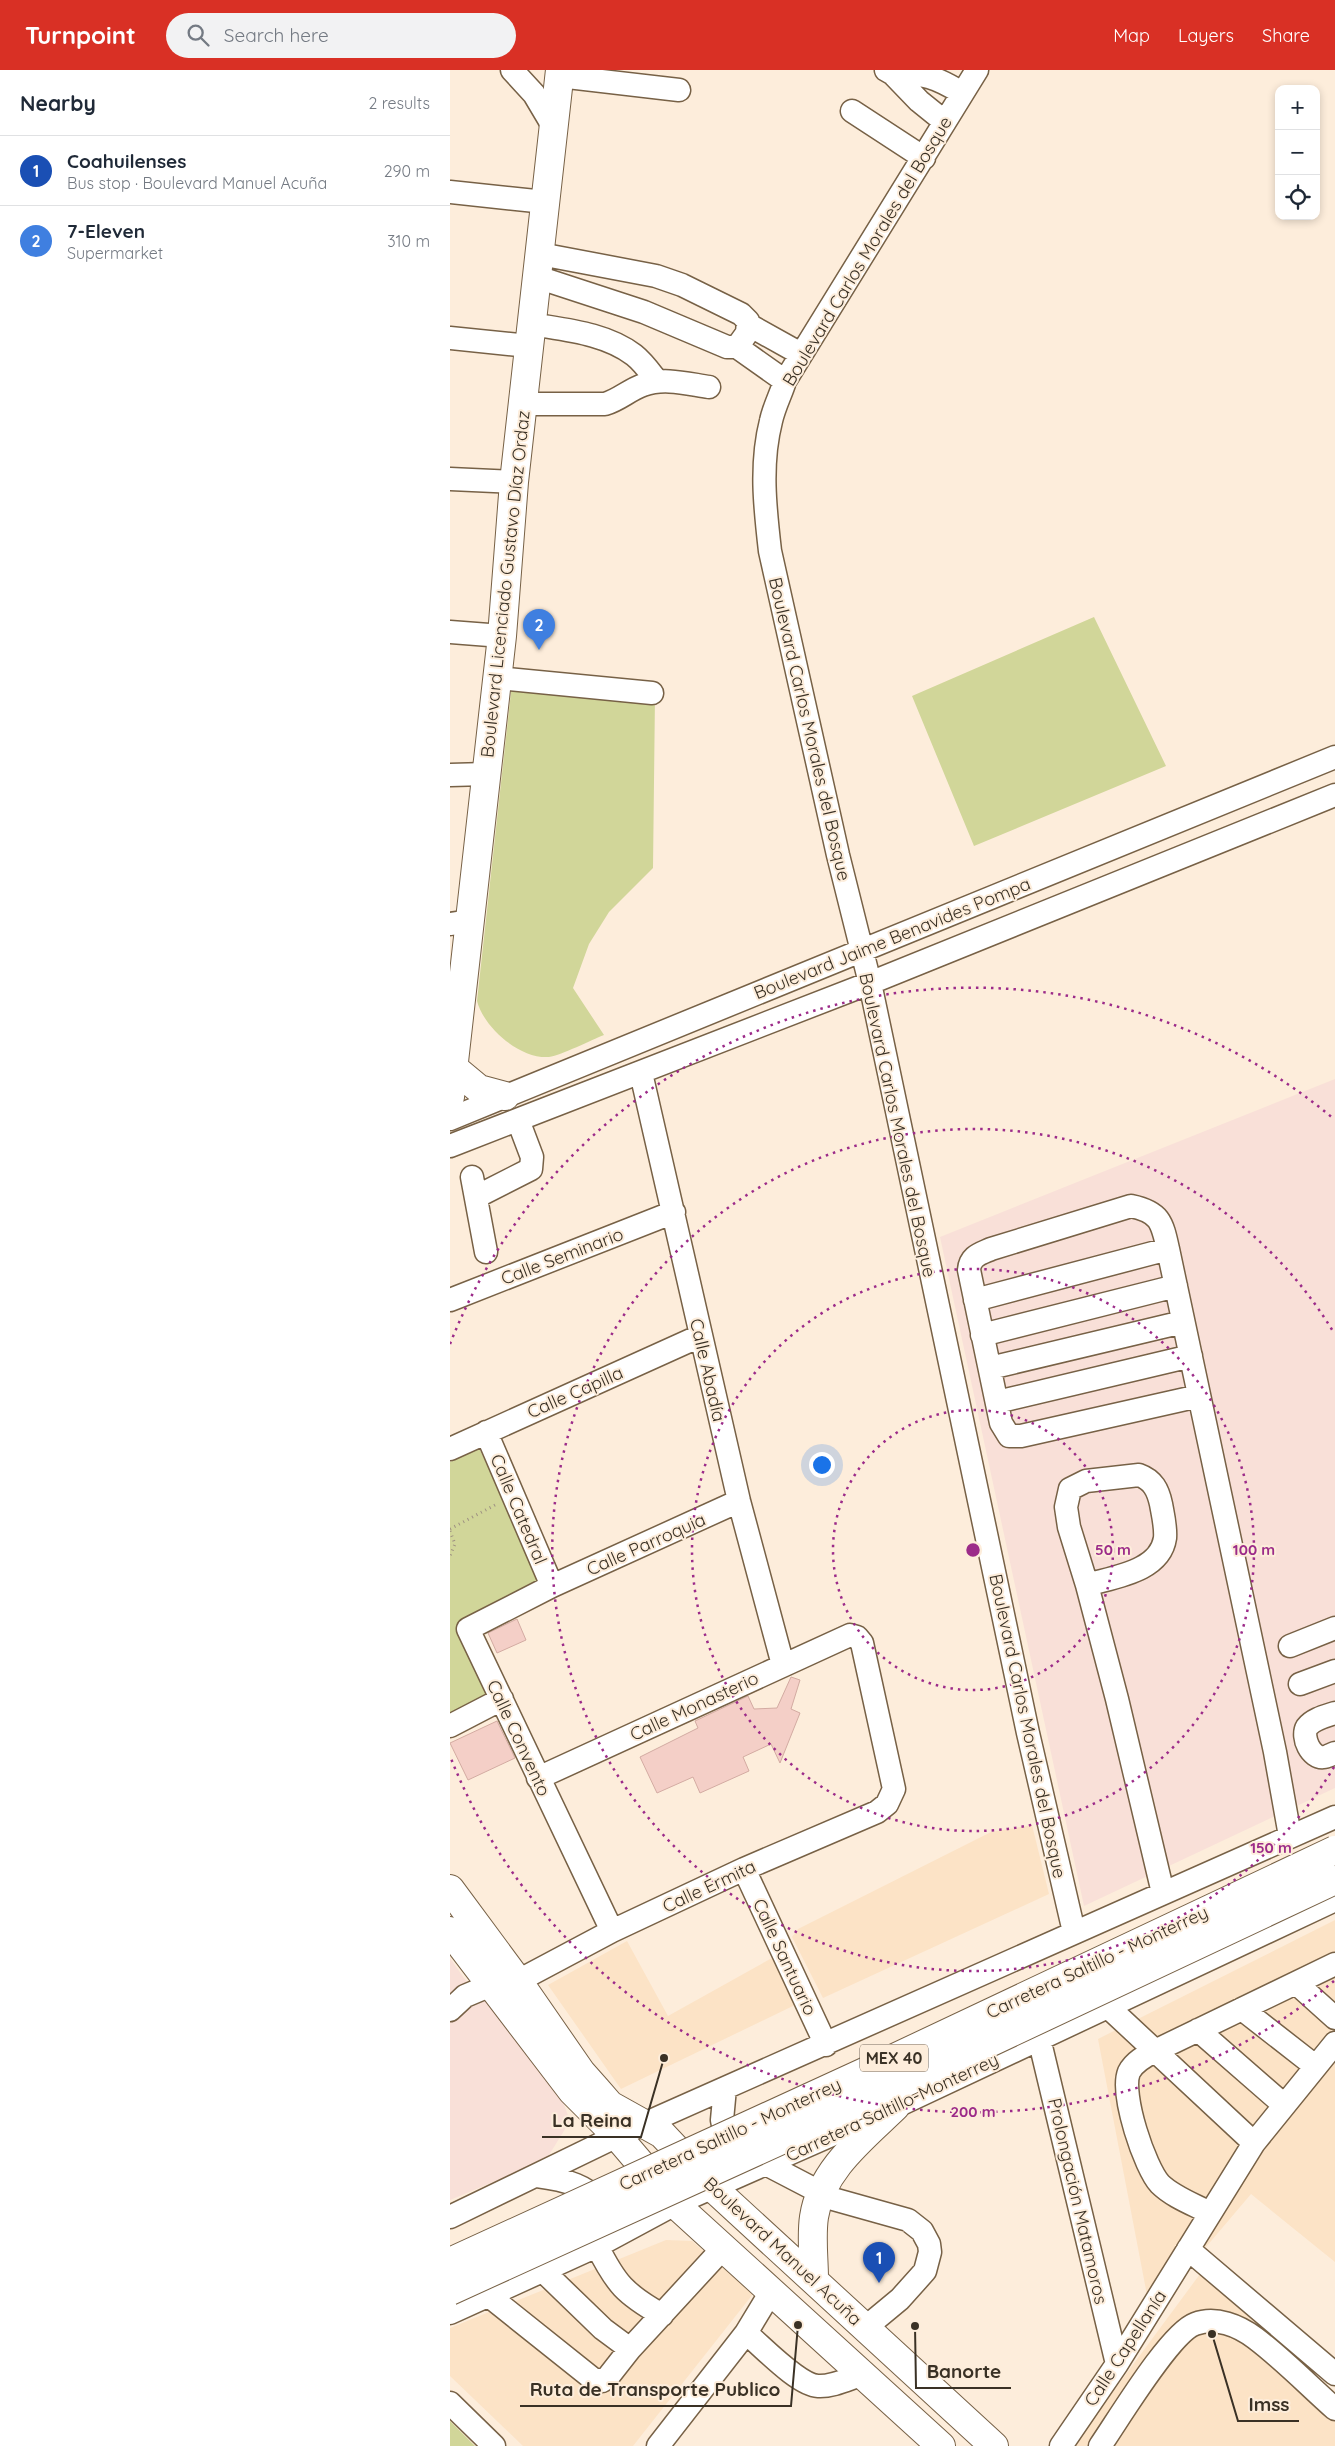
<!DOCTYPE html>
<html lang="en">
<head>
<meta charset="utf-8">
<style>
  :root { --surface:#fff; --page:#f2f2f3; --text:#1f2937; --muted:#747a83; --line:#e0e1e3; --accent:#d93025 }
  body { margin:0; font-family:Quicksand,sans-serif; background:var(--page); color:var(--text) }
  .controls { position:absolute; right:15px; top:15px; display:grid; overflow:hidden; border-radius:10px; box-shadow:0 2px 8px #0003 }
  .controls button { width:45px; height:45px; display:grid; place-items:center; padding:0; border:0; border-bottom:1px solid var(--line); background:var(--surface); color:var(--text); font:25px sans-serif }
  .you { position:absolute; left:371px; top:1394px; width:18px; height:18px; margin:-12px; border:4px solid #fff; border-radius:50%; background:#1a73e8; box-shadow:0 0 0 8px #1a73e833 }
  .badge { display:grid; place-items:center; width:32px; height:32px; border-radius:50%; background:var(--accent); color:#fff; font-size:16px; font-weight:700 }
  .pin { position:absolute; translate:-50% -41px; filter:drop-shadow(0 1px 2px #0008) }
  .pin::after { content:''; position:absolute; top:26px; width:18px; height:15px; background:inherit; clip-path:polygon(0 0,100% 0,50% 100%) }
  .list { margin:0; padding:0; list-style:none }
  h2 { display:flex; justify-content:space-between; align-items:center; height:65px; margin:0; padding:0 20px; font-size:21px }
  h2 small { font-size:16px; font-weight:400; color:var(--muted) }
  .list li { display:grid; grid-template-columns:32px 1fr auto; gap:15px; align-items:center; box-sizing:border-box; height:70px; padding:0 20px; border-top:1px solid var(--line) }
  .list b { display:block; font-size:19px; white-space:nowrap }
  .list p { margin:0; font-size:16px; white-space:nowrap; color:var(--muted) }
  .list em { font-size:16px; font-style:normal; color:var(--muted) }
  .icon { flex:none; width:28px; height:28px; fill:none; stroke:currentColor; stroke-width:2; stroke-linecap:round; stroke-linejoin:round }
  .map { position:relative; flex:none; width:885px; height:2376px; overflow:hidden }
  header { display:flex; align-items:center; gap:30px; box-sizing:border-box; height:70px; padding:0 25px; background:var(--accent); color:#fff }
  header strong { font-size:24px }
  nav { display:flex; gap:28px; margin-inline-start:auto; font-size:18px }
  .search { width:350px; height:45px; background:var(--page); display:flex; align-items:center; gap:12px; box-sizing:border-box; padding:0 18px; border-radius:28px; color:var(--muted); font-size:19px }
  main { display:flex }
  aside { flex:1; background:var(--surface) }
  .map>svg:first-child { display:block }
  .built { fill:#fce3c6 }
  .industrial { fill:#f9e0d8 }
  .green { fill:#d1d699 }
  .building { fill:#f4cfc7; stroke:#d3aba2 }
  .lines { fill:none; stroke-linecap:round; stroke-linejoin:round }
  .minor-casing { stroke:#776146; stroke-width:25 }
  .major-casing { stroke:#776146; stroke-width:30 }
  .path { stroke:#9e9182; stroke-width:3; stroke-dasharray:1 4; stroke-linecap:butt }
  .minor { stroke:#fff; stroke-width:22 }
  .major { stroke:#fff; stroke-width:28 }
  .highway-bridge-casing { stroke:#776146; stroke-width:30; stroke-linecap:butt }
  .highway-bridge { stroke:#fff; stroke-width:28 }
  .ring { fill:none; stroke:#9c2b89; stroke-width:2.5; stroke-dasharray:2.5 5 }
  .labels { text-anchor:middle; dominant-baseline:central; stroke-width:4; stroke-linejoin:round; paint-order:stroke }
  .shield { fill:#fdeddb; stroke:#74695c; stroke-width:1 }
  .shield-label { font-size:16px; font-weight:bold; fill:#3a3125 }
  .street-label { font-size:18px; fill:#3a3125; stroke:#fdeddb }
  .centre { fill:#9c2b89; stroke:#fdeddb; stroke-width:2.5 }
  .ring-label { font-size:15px; text-anchor:middle; font-weight:bold; fill:#9c2b89; stroke:#fdeddb; stroke-width:4; stroke-linejoin:round; paint-order:stroke }
  .leader { fill:none; stroke:#3a3125; stroke-width:2 }
  .callout-dot { fill:#3a3125; stroke:#fdeddb; stroke-width:2 }
  .callout-label { font-size:19px; text-anchor:middle; font-weight:bold; fill:#3a3125; stroke:#fdeddb; stroke-width:4; stroke-linejoin:round; paint-order:stroke }
</style>
</head>
<body>
<header>
<strong>Turnpoint</strong>
<div class="search"><svg class="icon" aria-label="search" viewBox="0 0 24 24"><circle cx="10" cy="10" r="6"/><path d="M15 15l6 6"/></svg>Search here</div>
<nav><a>Map</a><a>Layers</a><a>Share</a></nav>
</header>
<main>
<aside>
<h2>Nearby<small>2 results</small></h2>
<ul class="list">
<li><span class="badge" style="background:#1a4fb4">1</span><div><b>Coahuilenses</b><p>Bus stop · Boulevard Manuel Acuña</p></div><em>290 m</em></li>
<li><span class="badge" style="background:#3f7fe0">2</span><div><b>7-Eleven</b><p>Supermarket</p></div><em>310 m</em></li>
</ul>
</aside>
<div class="map">
<svg width="885" height="2376" viewBox="0 0 885 2376">
  <rect width="100%" height="100%" fill="#fdeddb"/>
  <!-- built -->
  <path class="built" d="M582 1755 599 1824 373 1928 342 1867 348 1859 541 1762Z
    M885 1850V2192L801 2124 756 2177 739 2169 697 2225 648 1969Z
    M177 1871 218 1946 322 1888 345 1935 171 2019 98 1915Z
    M216 2170 242 2171 303 2224 183 2376H73L0 2306V2258Z
    M750 2204 885 2323V2376H623Z"/>
  <!-- industrial -->
  <path class="industrial" d="M885 1009V1718L634 1836 490 1167Z
    M0 1888 14 1908 104 2007 120 2051 96 2090 0 2130Z"/>
  <!-- green -->
  <path class="green" d="M644 547 716 696 524 776 462 626Z
    M62 613 205 626 203 798 159 842 139 874 123 918 154 965C141 970 112 985 99 987 70 989 34 958 27 931Z
    M29 1378 91 1510 7 1554 41 1627 0 1648V1392Z
    M0 2351 25 2376H0Z"/>
  <!-- building -->
  <path class="building" d="M67 1549 76 1570 47 1583 38 1563Z
    M341 1607 350 1610 341 1639 350 1643 330 1693 321 1674 293 1687 299 1701 250 1723 243 1707 207 1723 190 1687 248 1658 245 1651 298 1626 304 1639 327 1638Z
    M47 1651 65 1688 18 1710 0 1673Z"/>
  <g class="lines">
    <defs>
      <path id="minor" d="M62 0 84 24 103 56
        M436 0 443 4 469 31 495 52
        M527 0 335 311C331 324 324 337 321 351 310 394 315 438 320 481L388 785 420 913 578 1663 624 1862
        M443 4C474 3 486 7 512 23
        M109 6 229 20
        M402 41 474 88
        M0 122 95 132
        M87 207 194 242 277 277H287L297 263 298 251 291 244 232 215 206 206 90 184
        M81 254C115 260 155 263 184 285 193 292 200 302 207 311
        M299 255 351 284
        M0 268 79 276
        M287 277 335 311
        M73 334H155C169 330 179 320 193 315 214 307 238 314 259 317
        M0 409 64 412
        M0 562 52 566
        M47 608 202 623
        M0 705 36 704
        M0 854 21 851
        M191 1003 289 1431 333 1595
        M0 1049 885 687
        M0 1076 420 913 885 725
        M22 1107 36 1182
        M26 1127 81 1099 82 1087 68 1050
        M0 1230 224 1142
        M525 1230 718 1179
        M532 1265 726 1216
        M540 1298 733 1252
        M749 1326 571 1366H559L551 1353 519 1200C520 1186 530 1184 541 1179L681 1136C710 1142 712 1152 718 1179L825 1682 840 1766
        M547 1332 741 1286
        M36 1362 102 1516
        M0 1379 250 1266
        M637 1515C663 1507 710 1502 715 1468 716 1457 713 1445 711 1434 708 1420 703 1410 689 1405L636 1411 620 1419 616 1437 619 1457 637 1515 667 1629 713 1823
        M840 1576 885 1558
        M850 1614 885 1601
        M885 1643C876 1646 863 1649 857 1657 851 1667 861 1689 874 1687 877 1687 882 1684 885 1683
        M0 1656 52 1629
        M294 1799 376 1975
        M162 1861 18 1559 102 1516 289 1431
        M846 1913 885 1948
        M657 1936 804 2073
        M792 1939 865 1996
        M0 1940 15 1926 41 1915 68 1911 162 1861 294 1799 427 1742 437 1734 444 1719 412 1573 407 1567 400 1565 88 1708
        M748 1960 834 2035
        M589 1968 667 2294
        M275 2018 272 2050 274 2060 289 2080 383 2129 458 2150 472 2161 479 2174 480 2182 475 2201 450 2229 415 2258
        M87 2106C110 2109 146 2115 152 2142 155 2153 150 2166 147 2176 166 2214 175 2224 212 2245
        M760 2143C745 2135 723 2127 710 2114 695 2098 670 2024 679 2002 684 1992 695 1986 705 1981L885 1894
        M0 2147 167 2066 885 1747
        M738 2179 885 2304
        M92 2200 153 2259 180 2279
        M39 2226 143 2309 152 2311 158 2307 180 2279 274 2177
        M0 2243 147 2176 225 2134 445 2037 885 1830
        M296 2263C312 2276 348 2315 368 2316 383 2317 400 2308 414 2304
        M0 2333 44 2376
        M208 2376 296 2263 322 2220
        M611 2376 667 2294 804 2073 885 1973
        M650 2376C668 2350 720 2263 745 2254 766 2246 789 2256 805 2268 833 2289 859 2316 885 2339"/>
      <path id="major" d="M5 999 29 1019 55 1026
        M0 1027 52 566 64 412 110 0
        M0 1819 68 1911 131 2002 147 2020 160 2035 212 2064 262 2117 544 2376
        M0 1861 122 2021 167 2066 225 2134 491 2376
        M364 2209C364 2189 361 2167 364 2147 371 2100 413 2068 445 2037"/>
    </defs>
    <!-- minor casing -->
    <use href="#minor" class="minor-casing"/>
    <!-- major casing -->
    <use href="#major" class="major-casing"/>
    <!-- path -->
    <path class="path" d="M0 1459 45 1435
      M0 1461 5 1474 0 1486"/>
    <!-- minor -->
    <use href="#minor" class="minor"/>
    <!-- major -->
    <use href="#major" class="major"/>
    <defs>
      <path id="highway-bridge" d="M0 2192 419 2000 885 1780
        M0 2221 384 2046 885 1810"/>
    </defs>
    <!-- highway-bridge casing -->
    <use href="#highway-bridge" class="highway-bridge-casing"/>
    <!-- highway-bridge -->
    <use href="#highway-bridge" class="highway-bridge"/>
  </g>
  <!-- distance rings -->
  <g class="ring">
    <circle cx="523" cy="1480" r="140"/>
    <circle cx="523" cy="1480" r="281"/>
    <path d="M884 1697A421 421 0 1 1 884 1263"/>
    <path d="M884 1911A562 562 0 0 1 0 1686M0 1274A562 562 0 0 1 884 1049"/>
  </g>
  <g class="labels">
    <!-- shield labels -->
    <rect class="shield" x="410" y="1974.5" width="68" height="27" rx="4"/>
    <g class="shield-label">
      <text x="444" y="1988">MEX 40</text>
    </g>
    <!-- street labels -->
    <g class="street-label">
      <text transform="translate(417 181) rotate(-59)">Boulevard Carlos Morales del Bosque</text>
      <text transform="translate(55 514) rotate(-84)">Boulevard Licenciado Gustavo Díaz Ordaz</text>
      <text transform="translate(360 659) rotate(77)">Boulevard Carlos Morales del Bosque</text>
      <text transform="translate(442 868) rotate(-22)">Boulevard Jaime Benavides Pompa</text>
      <text transform="translate(448 1055) rotate(78)">Boulevard Carlos Morales del Bosque</text>
      <text transform="translate(112 1186) rotate(-21)">Calle Seminario</text>
      <text transform="translate(258 1300) rotate(77)">Calle Abadía</text>
      <text transform="translate(125 1322) rotate(-24)">Calle Capilla</text>
      <text transform="translate(69 1439) rotate(67)">Calle Catedral</text>
      <text transform="translate(196 1474) rotate(-24)">Calle Parroquia</text>
      <text transform="translate(244 1636) rotate(-25)">Calle Monasterio</text>
      <text transform="translate(578 1656) rotate(78)">Boulevard Carlos Morales del Bosque</text>
      <text transform="translate(69 1668) rotate(65)">Calle Convento</text>
      <text transform="translate(259 1816) rotate(-25)">Calle Ermita</text>
      <text transform="translate(335 1887) rotate(65)">Calle Santuario</text>
      <text transform="translate(647 1892) rotate(-25)">Carretera Saltillo - Monterrey</text>
      <text transform="translate(442 2037) rotate(-25)">Carretera Saltillo-Monterrey</text>
      <text transform="translate(280 2064) rotate(-25)">Carretera Saltillo - Monterrey</text>
      <text transform="translate(628 2131) rotate(77)">Prolongación Matamoros</text>
      <text transform="translate(333 2181) rotate(43)">Boulevard Manuel Acuña</text>
      <text transform="translate(675 2278) rotate(-57)">Calle Capellanía</text>
    </g>
  </g>
  <circle cx="523" cy="1480" r="8" class="centre"/>
  <g class="ring-label">
    <text x="663" y="1485">50 m</text>
    <text x="804" y="1485">100 m</text>
    <text x="821" y="1783">150 m</text>
    <text x="523" y="2047">200 m</text>
  </g>
  <!-- callouts -->
  <path class="leader" d="M214 1988L191 2067H92M465 2256L466 2318H561M348 2255L341 2336H70M762 2264L788 2351H849"/>
  <g class="callout-dot">
    <circle cx="214" cy="1988" r="5"/>
    <circle cx="465" cy="2256" r="5"/>
    <circle cx="348" cy="2255" r="5"/>
    <circle cx="762" cy="2264" r="5"/>
  </g>
  <g class="callout-label">
    <text x="142" y="2057">La Reina</text>
    <text x="514" y="2308">Banorte</text>
    <text x="205" y="2326">Ruta de Transporte Publico</text>
    <text x="819" y="2341">Imss</text>
  </g>
</svg>
<div class="controls">
<button>+</button>
<button>−</button>
<button><svg class="icon" aria-label="locate" viewBox="0 0 24 24"><circle cx="12" cy="12" r="6"/><path d="M12 2v4M12 18v4M2 12h4M18 12h4"/></svg></button>
</div>
<div class="you"></div>
<div class="pin badge" style="left:429px;top:2213px;background:#1a4fb4">1</div>
<div class="pin badge" style="left:89px;top:580px;background:#3f7fe0">2</div>
</div>
</main>
</body>
</html>
